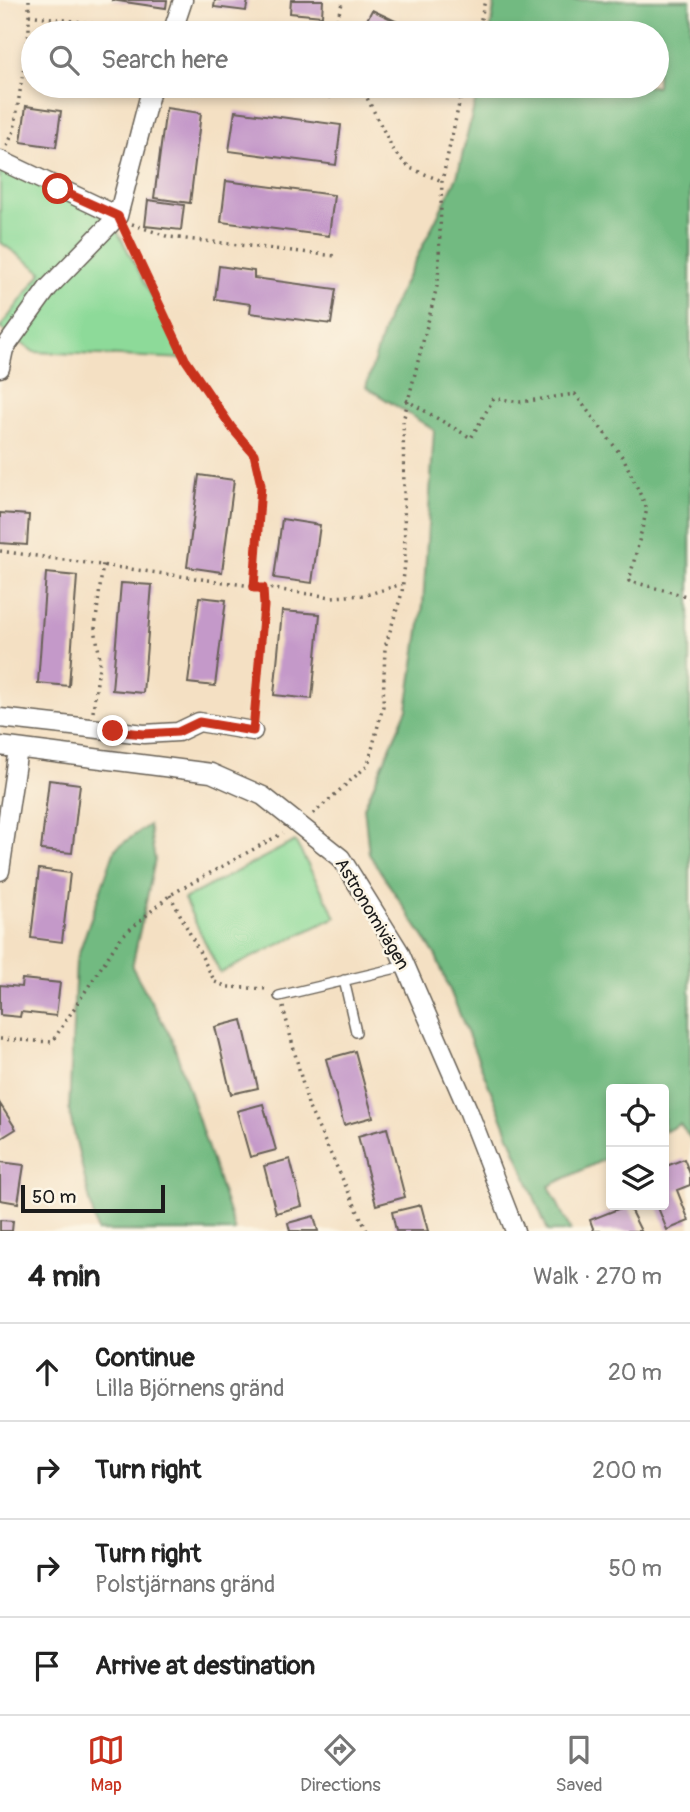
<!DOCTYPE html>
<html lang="en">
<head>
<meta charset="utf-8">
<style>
  :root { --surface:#fff; --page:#f2f2f2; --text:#222; --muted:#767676; --line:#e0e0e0; --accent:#c8321e }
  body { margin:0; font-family:Pangolin,sans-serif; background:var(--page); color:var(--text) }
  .controls { position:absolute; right:21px; bottom:21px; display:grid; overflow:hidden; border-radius:7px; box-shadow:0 4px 10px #0003 }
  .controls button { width:63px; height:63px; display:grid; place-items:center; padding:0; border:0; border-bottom:2px solid var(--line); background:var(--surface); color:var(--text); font:35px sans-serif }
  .scale { position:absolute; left:21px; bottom:18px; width:144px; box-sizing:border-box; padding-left:7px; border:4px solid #1c1c1c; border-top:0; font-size:19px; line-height:24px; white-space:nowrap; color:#1c1c1c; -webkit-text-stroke:5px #fcf5e5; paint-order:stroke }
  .stop { position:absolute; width:21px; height:21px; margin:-16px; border:5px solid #c8321e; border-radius:50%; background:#fff }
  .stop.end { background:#c8321e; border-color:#fff; box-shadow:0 2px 7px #0008 }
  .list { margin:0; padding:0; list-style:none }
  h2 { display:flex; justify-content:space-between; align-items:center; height:91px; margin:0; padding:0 28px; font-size:30px }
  h2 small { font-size:23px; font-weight:400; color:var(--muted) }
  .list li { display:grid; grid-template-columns:46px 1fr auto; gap:21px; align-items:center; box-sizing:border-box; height:98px; padding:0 28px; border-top:2px solid var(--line) }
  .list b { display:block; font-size:26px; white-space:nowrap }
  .list p { margin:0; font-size:23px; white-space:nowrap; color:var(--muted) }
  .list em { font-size:23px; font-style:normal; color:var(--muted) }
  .icon { flex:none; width:38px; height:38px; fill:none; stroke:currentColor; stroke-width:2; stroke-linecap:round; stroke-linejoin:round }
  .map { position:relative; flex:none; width:690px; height:1231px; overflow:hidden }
  .search { position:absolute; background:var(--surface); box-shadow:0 4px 10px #0003; left:21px; right:21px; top:21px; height:77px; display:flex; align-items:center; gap:18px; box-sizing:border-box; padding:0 24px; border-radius:38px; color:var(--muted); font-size:26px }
  .sheet { height:483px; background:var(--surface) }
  nav { display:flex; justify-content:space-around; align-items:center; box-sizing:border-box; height:98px; border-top:2px solid var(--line); background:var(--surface); font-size:19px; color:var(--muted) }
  nav a { display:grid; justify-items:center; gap:4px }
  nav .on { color:var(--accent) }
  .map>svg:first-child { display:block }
  .green { fill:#8dda99; stroke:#547b5a; stroke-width:2 }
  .forest { fill:#72ba81; stroke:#476b4e; stroke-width:2 }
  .building { fill:#c499c9 }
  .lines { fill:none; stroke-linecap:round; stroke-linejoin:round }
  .service-casing { stroke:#686156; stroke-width:12 }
  .minor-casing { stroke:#686156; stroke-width:21 }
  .path { stroke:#686156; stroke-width:3.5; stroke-dasharray:2 5; stroke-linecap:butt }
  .service { stroke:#fff; stroke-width:9 }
  .minor { stroke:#fff; stroke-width:18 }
  .route { stroke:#c8321e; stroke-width:9 }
  .labels { text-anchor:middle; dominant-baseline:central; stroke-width:5; stroke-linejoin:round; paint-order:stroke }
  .street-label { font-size:18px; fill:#1c1c1c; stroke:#fcf5e5 }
</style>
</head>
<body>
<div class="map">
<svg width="690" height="1231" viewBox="0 0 690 1231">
  <rect width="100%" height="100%" fill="#fcf5e5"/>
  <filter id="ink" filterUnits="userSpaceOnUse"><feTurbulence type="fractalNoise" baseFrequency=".0143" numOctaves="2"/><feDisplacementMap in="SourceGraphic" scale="14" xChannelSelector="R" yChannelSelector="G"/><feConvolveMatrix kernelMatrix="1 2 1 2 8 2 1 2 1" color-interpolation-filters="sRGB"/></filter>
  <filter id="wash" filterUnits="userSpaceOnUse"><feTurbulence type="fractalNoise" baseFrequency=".00686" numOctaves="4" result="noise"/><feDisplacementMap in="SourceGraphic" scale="28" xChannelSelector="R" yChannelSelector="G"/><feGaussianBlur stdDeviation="1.57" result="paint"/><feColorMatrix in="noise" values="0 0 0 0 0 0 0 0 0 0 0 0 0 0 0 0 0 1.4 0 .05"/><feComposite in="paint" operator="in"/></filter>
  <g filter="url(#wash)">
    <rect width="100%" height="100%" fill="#f4e0c3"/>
    <!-- green -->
    <path class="green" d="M0 161 112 221 185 359 34 352 0 328 42 272 0 242Z
      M295 841 336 917 220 973 184 899Z"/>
    <!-- forest -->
    <path class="forest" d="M495 0H690V1138L680 1124 664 1132V1089H611V1156L549 1186 571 1231H548L436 956 369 854 364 807 407 709 423 605 434 430 366 387 389 313 457 177 479 86H657V33H490Z
      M149 825 155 860 132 967 172 1039 235 1231H97L69 1111 76 961 115 849Z"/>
    <g id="blocks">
      <!-- building -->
      <path class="building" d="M111 0H167L166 8Z
        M215 0H248L246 11 214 7Z
        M291 0H323L322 16 290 13Z
        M372 10 404 25 400 33H360Z
        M26 106 61 111 56 147 21 142Z
        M166 108 201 113 190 203 154 198Z
        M235 111 341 125 336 165 229 151Z
        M226 181 334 195 329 236 221 222Z
        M148 200 184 205 181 230 145 226Z
        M219 266 254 271V278L336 289 331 324 250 313 251 304 215 299Z
        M199 475 234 480 222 572 187 567Z
        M0 513 29 515 27 545 0 543Z
        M282 519 320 525 312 583 274 578Z
        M46 573 77 576 69 686 38 683Z
        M121 583 152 585 143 693 112 690Z
        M199 597 226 600 215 686 188 683Z
        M282 611 320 614 312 699 274 695Z
        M49 780 80 784 72 853 41 850Z
        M39 869 70 873 62 942 31 938Z
        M22 979 60 983 56 1016 21 1012 20 1017 0 1015V985L21 987Z
        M242 1020 258 1088 231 1094 215 1027Z
        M355 1051 373 1117 344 1125 326 1059Z
        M0 1104 16 1129 0 1139Z
        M263 1104 276 1150 250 1157 237 1111Z
        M387 1128 405 1197 376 1205 358 1136Z
        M290 1159 302 1206 276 1213 264 1166Z
        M684 1159 690 1174V1185L677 1190 689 1221 667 1230 657 1205H664V1167Z
        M0 1162 24 1165 18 1203 0 1200Z
        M421 1205 428 1231H396L392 1212Z
        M628 1205 641 1231H594L590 1220Z
        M314 1216 318 1231H290L288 1223Z
        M0 1220 13 1221 12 1231H0Z"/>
    </g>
  </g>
  <g filter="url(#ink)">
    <use href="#blocks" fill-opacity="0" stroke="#686156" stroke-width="2"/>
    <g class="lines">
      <defs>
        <path id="service" d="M344 980 356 1032
          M279 996 405 966"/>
        <path id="minor" d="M172 33 183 0
          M0 160 118 216
          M0 368 4 349 48 288 118 216 152 86
          M0 718 144 734 178 732 199 722 253 731
          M0 746 211 773 263 796 341 858 399 951 468 1110 515 1231
          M0 871 18 749"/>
      </defs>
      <!-- service casing -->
      <use href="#service" class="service-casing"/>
      <!-- minor casing -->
      <use href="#minor" class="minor-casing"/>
      <!-- path -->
      <path class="path" d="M29 15 155 32
        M333 33 343 0
        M478 33 485 0
        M246 86 280 93 301 91 305 86
        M361 86 395 153 410 168 442 181
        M301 91 335 98
        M7 146 14 131 29 32V0
        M132 224 169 237 336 256
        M126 234 185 359 232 428 254 454 261 485 254 588
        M406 400 471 438 494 398 521 402 575 394 624 459 647 509 629 581 690 597
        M0 551 331 597 366 595 402 584
        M93 712 100 659 95 628 103 563
        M254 715 264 606 263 588
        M313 814 368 765 383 706 385 647 402 593 405 562 403 421 438 282 442 181 463 86
        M170 895 215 982 228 987 268 989
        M283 1007 309 1108 367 1231
        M0 1039 52 1042 121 937 170 895 283 833"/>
      <!-- service -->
      <use href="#service" class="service"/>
      <!-- minor -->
      <use href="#minor" class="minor"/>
    </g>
  </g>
  <g class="lines" filter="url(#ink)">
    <!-- route -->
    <path class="route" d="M58 189 118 216 185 359 232 428 254 454 261 485 254 588H263L264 606 253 731 199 722 178 732 144 734 113 731"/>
  </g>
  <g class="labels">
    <!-- street labels -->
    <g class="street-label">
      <text transform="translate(372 914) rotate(59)">Astronomivägen</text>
    </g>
  </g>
</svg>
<div class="controls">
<button><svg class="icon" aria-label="locate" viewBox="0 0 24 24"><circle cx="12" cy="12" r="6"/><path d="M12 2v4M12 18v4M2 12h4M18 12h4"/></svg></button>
<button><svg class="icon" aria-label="layers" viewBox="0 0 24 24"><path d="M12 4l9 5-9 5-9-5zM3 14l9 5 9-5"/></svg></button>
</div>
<div class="scale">50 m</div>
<div class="stop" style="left:58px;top:189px"></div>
<div class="stop end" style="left:113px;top:731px"></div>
<div class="search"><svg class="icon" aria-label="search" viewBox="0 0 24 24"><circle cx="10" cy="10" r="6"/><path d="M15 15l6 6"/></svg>Search here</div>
</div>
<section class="sheet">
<h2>4 min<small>Walk · 270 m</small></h2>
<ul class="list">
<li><svg class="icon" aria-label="ahead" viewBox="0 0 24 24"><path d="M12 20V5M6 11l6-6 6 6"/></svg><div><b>Continue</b><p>Lilla Björnens gränd</p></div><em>20 m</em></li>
<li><svg class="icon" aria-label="right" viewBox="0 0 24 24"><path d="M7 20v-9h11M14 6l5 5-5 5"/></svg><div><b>Turn right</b></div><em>200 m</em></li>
<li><svg class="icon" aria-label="right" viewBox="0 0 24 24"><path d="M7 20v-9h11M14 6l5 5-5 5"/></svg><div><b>Turn right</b><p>Polstjärnans gränd</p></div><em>50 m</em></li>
<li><svg class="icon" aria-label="arrive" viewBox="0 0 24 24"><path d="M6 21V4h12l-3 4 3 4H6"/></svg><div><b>Arrive at destination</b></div></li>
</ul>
</section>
<nav>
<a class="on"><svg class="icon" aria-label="map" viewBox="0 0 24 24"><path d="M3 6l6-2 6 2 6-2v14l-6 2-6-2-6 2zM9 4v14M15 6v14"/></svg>Map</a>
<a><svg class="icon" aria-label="directions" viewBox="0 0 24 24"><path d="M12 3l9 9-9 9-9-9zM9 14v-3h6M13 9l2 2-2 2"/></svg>Directions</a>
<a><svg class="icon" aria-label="saved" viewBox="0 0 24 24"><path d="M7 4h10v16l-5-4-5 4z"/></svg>Saved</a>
</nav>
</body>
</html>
